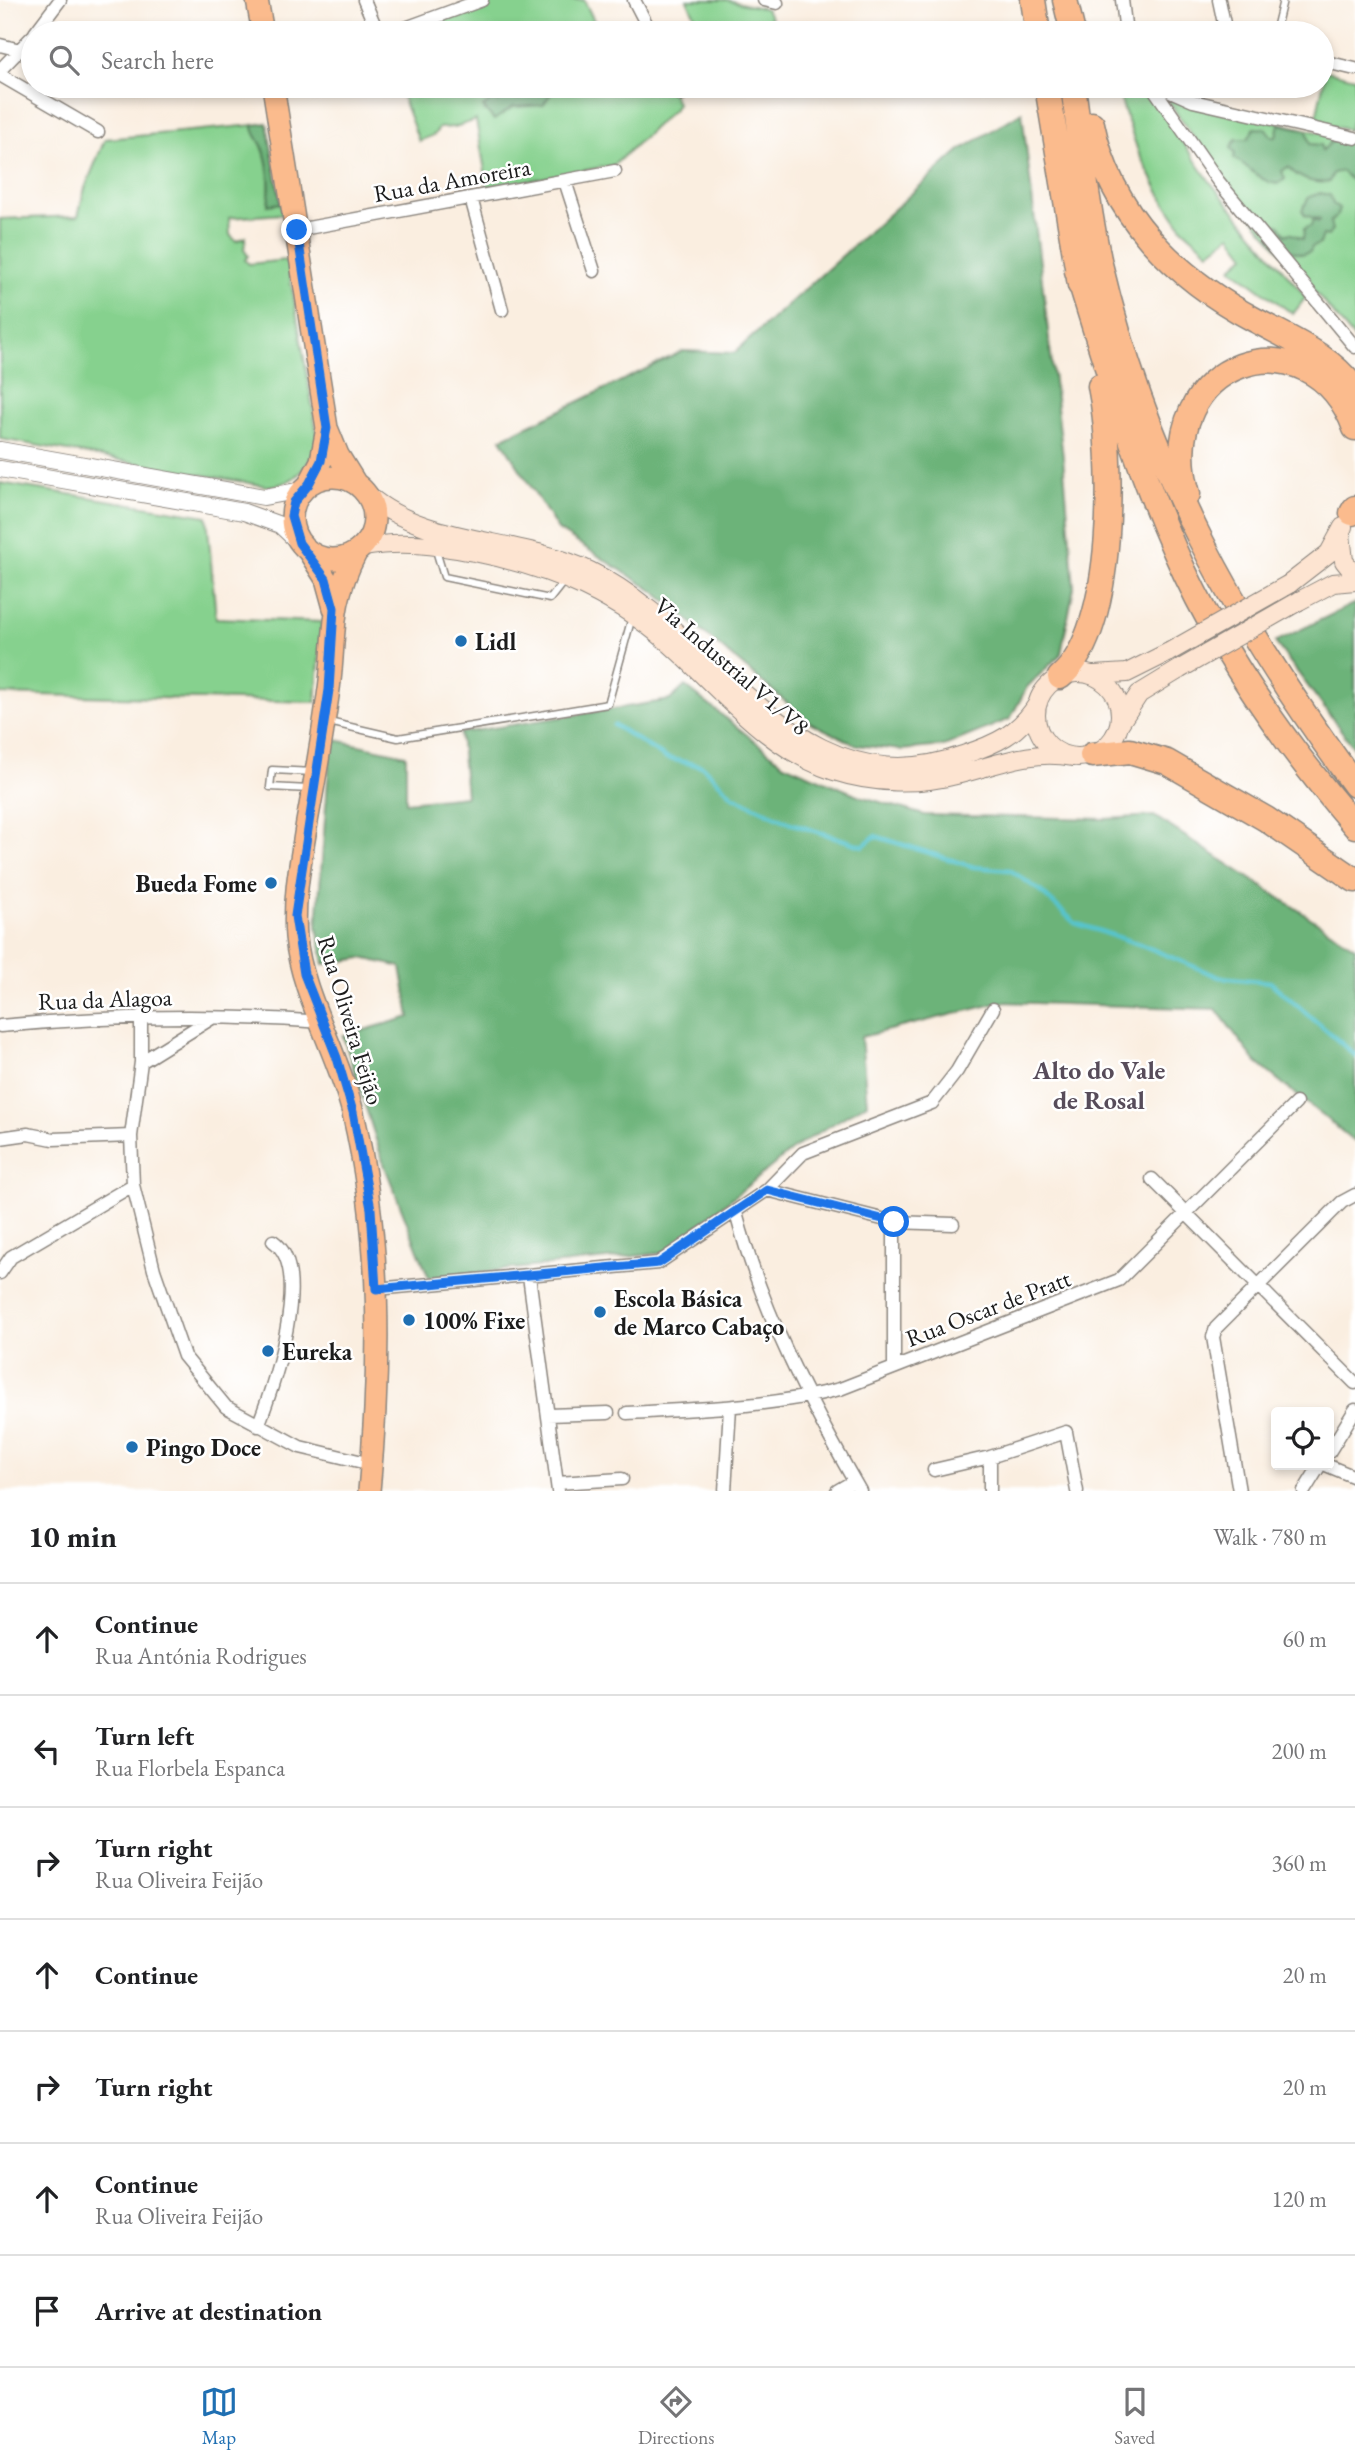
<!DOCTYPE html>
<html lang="en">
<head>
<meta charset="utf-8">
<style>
  :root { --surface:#fff; --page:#f6f6f6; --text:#202124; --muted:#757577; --line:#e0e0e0; --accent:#1f6fb2 }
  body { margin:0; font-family:"EB Garamond",serif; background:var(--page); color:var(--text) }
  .controls { position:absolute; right:21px; bottom:21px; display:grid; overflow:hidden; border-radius:7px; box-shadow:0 4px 10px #0003 }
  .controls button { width:63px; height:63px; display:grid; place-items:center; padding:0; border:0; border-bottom:2px solid var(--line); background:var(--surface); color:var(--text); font:35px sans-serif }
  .stop { position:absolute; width:21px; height:21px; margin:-16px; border:5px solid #1a73e8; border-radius:50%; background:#fff }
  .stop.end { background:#1a73e8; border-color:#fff; box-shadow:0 2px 7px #0008 }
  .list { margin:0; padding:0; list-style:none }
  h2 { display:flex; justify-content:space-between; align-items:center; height:91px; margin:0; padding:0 28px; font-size:30px }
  h2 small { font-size:23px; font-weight:400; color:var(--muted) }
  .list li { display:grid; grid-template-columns:46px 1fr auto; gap:21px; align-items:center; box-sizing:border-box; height:112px; padding:0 28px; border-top:2px solid var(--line) }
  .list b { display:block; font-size:26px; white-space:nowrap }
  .list p { margin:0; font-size:23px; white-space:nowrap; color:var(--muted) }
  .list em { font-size:23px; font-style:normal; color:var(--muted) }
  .icon { flex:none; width:38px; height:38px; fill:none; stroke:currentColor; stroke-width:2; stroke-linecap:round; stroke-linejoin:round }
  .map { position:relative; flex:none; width:1355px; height:1491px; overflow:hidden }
  .search { position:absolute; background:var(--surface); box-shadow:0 4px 10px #0003; left:21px; right:21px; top:21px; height:77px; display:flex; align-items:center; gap:18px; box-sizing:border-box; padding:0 24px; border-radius:38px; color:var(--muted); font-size:26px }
  .sheet { height:875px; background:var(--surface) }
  nav { display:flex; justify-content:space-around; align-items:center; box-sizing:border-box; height:98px; border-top:2px solid var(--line); background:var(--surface); font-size:19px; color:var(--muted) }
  nav a { display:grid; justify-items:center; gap:4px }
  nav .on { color:var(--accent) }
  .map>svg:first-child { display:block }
  .green { fill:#86d18e; stroke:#517655; stroke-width:2; fill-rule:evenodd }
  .forest { fill:#6cb379; stroke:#44684a; stroke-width:2 }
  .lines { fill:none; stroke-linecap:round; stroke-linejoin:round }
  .stream { stroke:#56c4cd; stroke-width:4.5 }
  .service-casing { stroke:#8b857e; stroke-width:9 }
  .minor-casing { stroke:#8b857e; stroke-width:15 }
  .tertiary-casing { stroke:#8b857e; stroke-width:18 }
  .secondary-casing { stroke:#8b857e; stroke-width:20 }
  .primary-casing { stroke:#8b857e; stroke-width:24 }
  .motorway-casing { stroke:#8b857e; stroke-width:27 }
  .service { stroke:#fff; stroke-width:6 }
  .minor { stroke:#fff; stroke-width:12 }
  .tertiary { stroke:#fff; stroke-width:16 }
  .secondary { stroke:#fde4d1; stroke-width:18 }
  .primary { stroke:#fbbb8d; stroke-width:21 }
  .motorway { stroke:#fbbb8d; stroke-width:24 }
  .secondary-bridge-casing { stroke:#8b857e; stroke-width:20; stroke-linecap:butt }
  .secondary-bridge { stroke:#fde4d1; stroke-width:18 }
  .route { stroke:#1a73e8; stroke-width:9 }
  .poi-dot { fill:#1f6fb2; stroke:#fff; stroke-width:2.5 }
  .labels { text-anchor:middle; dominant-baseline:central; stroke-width:5; stroke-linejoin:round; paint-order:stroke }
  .street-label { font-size:24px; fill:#1c1c1c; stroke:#fff }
  .poi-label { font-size:24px; font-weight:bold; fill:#1c1c1c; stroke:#fff; text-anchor:start }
  .neighbourhood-label { font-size:26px; font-weight:bold; fill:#574c5a; stroke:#fff }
</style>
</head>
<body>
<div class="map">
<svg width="1355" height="1491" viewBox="0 0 1355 1491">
  <rect width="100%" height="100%" fill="#fff"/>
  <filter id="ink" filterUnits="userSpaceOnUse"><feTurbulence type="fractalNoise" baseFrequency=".0143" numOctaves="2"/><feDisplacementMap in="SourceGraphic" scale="14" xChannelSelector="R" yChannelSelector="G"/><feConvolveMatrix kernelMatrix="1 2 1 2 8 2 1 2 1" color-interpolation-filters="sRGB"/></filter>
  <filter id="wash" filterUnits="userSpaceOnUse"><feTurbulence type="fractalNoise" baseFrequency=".00686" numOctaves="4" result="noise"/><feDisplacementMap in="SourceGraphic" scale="28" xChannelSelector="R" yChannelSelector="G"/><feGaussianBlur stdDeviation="1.57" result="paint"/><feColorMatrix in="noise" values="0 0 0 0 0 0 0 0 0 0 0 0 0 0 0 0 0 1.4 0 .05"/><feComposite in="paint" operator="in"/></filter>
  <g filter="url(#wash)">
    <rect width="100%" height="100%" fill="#faeee0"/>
    <!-- green -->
    <path class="green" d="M493 0H584L600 33H407Z
      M687 0H727L766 9 771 18 756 33H703Z
      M1326 71 1355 78V105L1349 130 1315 122Z
      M398 86H669L677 103 674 109 614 165 488 188 476 120 455 127 439 128 434 135 419 141ZM547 88 552 93 544 101 513 107 500 115 485 111 502 99H520L532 91Z
      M1116 86H1144L1211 183 1306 297 1293 314 1231 268 1246 255 1231 235 1209 252 1183 229 1164 201 1139 154Z
      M1169 96 1355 141V340L1238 200 1166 98Z
      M253 125C253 134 259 138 262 146 269 162 271 188 268 204L281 203 282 214 229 218 230 235 236 241 246 237 244 249 248 256 245 260 249 264 285 260 289 270 317 433C316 461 296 486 266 486L0 439V219L78 216 85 188 105 139Z
      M0 483 207 516 216 618 322 622 316 702 0 694Z"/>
    <!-- forest -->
    <path class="forest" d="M547 88 554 89 543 105 513 107 494 120 483 107 492 100 498 102 507 97 520 99 528 92Z
      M1022 112 1063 457 1074 587 1061 654 1027 687 1010 719 944 746 901 750 856 745 811 723 655 592 558 530 501 439 683 351 734 353 959 151Z
      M267 123 281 203 268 205C271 188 269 167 264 150 261 141 252 134 253 125Z
      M1279 124 1307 130 1310 144 1321 145 1322 151 1336 137 1355 141V184L1342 171 1333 173 1329 182C1312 184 1299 179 1288 167L1282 171 1285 179 1277 184C1260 182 1250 167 1234 158L1235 152 1231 148 1236 139H1248L1254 128 1266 129 1272 137H1276Z
      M1320 193 1330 195 1333 204 1339 208 1337 216 1330 222 1332 230 1328 236 1323 235 1320 244 1312 247 1310 252 1302 254 1287 250 1282 253 1271 240 1273 225 1279 224 1286 235 1290 233 1303 239 1304 229 1311 226 1313 219 1318 222 1320 220 1305 215 1302 210 1309 197Z
      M1355 603V749L1275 642Z
      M685 686 784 764 860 796 924 815 1104 819 1154 816 1355 947V1142L1256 1062 1216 1009 1002 1002 861 1037 867 1103 797 1146 664 1253 429 1278 383 1162 343 1036 410 1017 401 967 362 958 324 964 317 926 331 739 406 755V802L466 796 460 733 670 700Z"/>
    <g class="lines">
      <!-- stream -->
      <path class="stream" d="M614 725 666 758 702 766 733 796 790 823 863 846 875 836 974 867 1010 870 1039 890 1075 923 1142 945 1219 977 1270 982 1355 1055"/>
    </g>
  </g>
  <g filter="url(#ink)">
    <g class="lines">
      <defs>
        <path id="service" d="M1275 33 1283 0
          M435 547 444 577 550 599 565 580
          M329 722 398 738 608 704 632 617
          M309 789 270 787 272 770 314 772"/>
        <path id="minor" d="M364 0 378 33
          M634 0 651 33
          M764 0 777 3
          M1122 0 1126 33
          M1219 0 1226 33
          M35 33 60 0
          M392 33 482 0
          M0 45 20 50
          M1322 61 1355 69
          M0 70 33 36
          M0 75 98 132
          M677 86 681 95
          M1152 86 1218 181 1355 347
          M1159 86 1193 101 1355 138
          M565 181 594 271
          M471 198 502 310
          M297 230 615 171
          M141 1016V1062L131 1136 133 1185 154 1270 184 1356 226 1407 300 1447 371 1464
          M0 1026C108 1016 215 1014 323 1022
          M141 1062 212 1018
          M0 1138 28 1134 53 1139 131 1136
          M1152 1179 1355 1383
          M767 1190 894 1222 953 1224
          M736 1213C762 1311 809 1403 860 1491
          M894 1222V1366
          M0 1273 11 1257 133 1185
          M529 1276 558 1491
          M376 1289 658 1263 767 1190 803 1153 932 1103 957 1071 993 1009
          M627 1413C698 1409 770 1407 840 1389L1119 1280 1296 1103
          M548 1415 608 1413
          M258 1426C273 1387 314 1269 273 1241
          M1329 1452 1355 1410
          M1326 1465 1355 1477
          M934 1470 990 1457 1066 1432 1077 1491
          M557 1483 622 1479
          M725 1491 730 1407
          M837 1491 854 1481
          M990 1491V1457
          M1239 1491 1213 1337 1216 1328 1342 1202 1355 1195
          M1304 1491 1320 1465"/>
        <path id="tertiary" d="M0 450 264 497 302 490
          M0 469 244 512 280 525 299 543"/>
        <path id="secondary" d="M368 495C425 545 519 537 590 571 716 632 798 815 963 755 996 744 1019 734 1038 703
          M1341 534 1344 561 1355 575
          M364 547C402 540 436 545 474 552 554 568 620 596 680 653 727 697 771 750 834 771 874 784 919 785 960 774 999 764 1032 749 1073 757
          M1289 584 1329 553 1343 527
          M1299 601 1333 583 1355 581
          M1036 715a42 42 0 1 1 84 0a42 42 0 1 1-84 0Z
          M1094 675 1127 673 1169 652
          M1120 723 1139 694 1180 669"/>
        <path id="primary" d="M257 0 263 33
          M273 86 327 428 338 455 356 484
          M292 518a41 41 0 1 1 82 0a41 41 0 1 1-82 0Z
          M309 484 321 461 327 428
          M309 552 326 579 334 608
          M356 553C327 608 337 639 328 696 322 738 315 780 307 822 301 859 293 898 296 937 301 993 339 1055 353 1113 382 1236 381 1365 369 1491"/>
        <path id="motorway" d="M1033 0 1038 33
          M1065 0 1073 33
          M1047 86 1080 285
          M1073 86C1081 145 1087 206 1100 264 1147 464 1234 621 1355 785
          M1092 124C1110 214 1176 278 1255 320 1290 339 1332 356 1355 390
          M1077 271C1106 365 1135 461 1175 551 1218 650 1285 744 1355 826
          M1188 494C1150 360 1311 308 1355 428
          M1352 513 1355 508
          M1060 677C1117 631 1114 454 1100 386
          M1092 755 1130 751 1167 762 1266 819 1355 880"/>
      </defs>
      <!-- service casing -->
      <use href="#service" class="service-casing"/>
      <!-- minor casing -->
      <use href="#minor" class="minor-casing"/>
      <!-- tertiary casing -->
      <use href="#tertiary" class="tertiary-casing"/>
      <!-- secondary casing -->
      <use href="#secondary" class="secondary-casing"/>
      <!-- primary casing -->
      <use href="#primary" class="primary-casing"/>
      <!-- motorway casing -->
      <use href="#motorway" class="motorway-casing"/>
      <!-- service -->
      <use href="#service" class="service"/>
      <!-- minor -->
      <use href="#minor" class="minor"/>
      <!-- tertiary -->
      <use href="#tertiary" class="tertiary"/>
      <!-- secondary -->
      <use href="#secondary" class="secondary"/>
      <!-- primary -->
      <use href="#primary" class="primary"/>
      <!-- motorway -->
      <use href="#motorway" class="motorway"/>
      <defs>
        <path id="secondary-bridge" d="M1169 652 1289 584
          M1180 669 1299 601"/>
      </defs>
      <!-- secondary-bridge casing -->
      <use href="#secondary-bridge" class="secondary-bridge-casing"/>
      <!-- secondary-bridge -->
      <use href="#secondary-bridge" class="secondary-bridge"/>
    </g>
  </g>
  <g class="lines" filter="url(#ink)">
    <!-- route -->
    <path class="route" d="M297 230 327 428 321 461 309 484 294 502 291 516 299 543 326 579 334 608 329 690 295 916 304 974 337 1058 353 1112 371 1209 376 1289 659 1263 767 1190 894 1222"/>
  </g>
  <!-- markers -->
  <g class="poi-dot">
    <circle cx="461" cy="641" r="7"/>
    <circle cx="271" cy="883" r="7"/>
    <circle cx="600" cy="1312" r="7"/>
    <circle cx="409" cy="1320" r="7"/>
    <circle cx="268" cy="1351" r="7"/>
    <circle cx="132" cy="1447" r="7"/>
  </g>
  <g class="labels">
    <!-- street labels -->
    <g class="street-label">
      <text transform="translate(452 180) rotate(-10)">Rua da Amoreira</text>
      <text transform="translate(732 666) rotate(41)">Via Industrial V1/V8</text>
      <text transform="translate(105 999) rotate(-2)">Rua da Alagoa</text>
      <text transform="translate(351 1020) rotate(73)">Rua Oliveira Feijão</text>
      <text transform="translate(988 1308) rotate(-21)">Rua Oscar de Pratt</text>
    </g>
    <!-- poi labels -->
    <g class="poi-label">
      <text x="475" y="641">Lidl</text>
      <text x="257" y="883" text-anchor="end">Bueda Fome</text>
      <text x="614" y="1298">Escola Básica<tspan x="614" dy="28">de Marco Cabaço</tspan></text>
      <text x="423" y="1320">100% Fixe</text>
      <text x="282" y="1351">Eureka</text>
      <text x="146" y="1447">Pingo Doce</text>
    </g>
    <!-- neighbourhood labels -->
    <g class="neighbourhood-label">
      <text x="1099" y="1070">Alto do Vale<tspan x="1099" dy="30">de Rosal</tspan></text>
    </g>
  </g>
</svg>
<div class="controls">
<button><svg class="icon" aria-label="locate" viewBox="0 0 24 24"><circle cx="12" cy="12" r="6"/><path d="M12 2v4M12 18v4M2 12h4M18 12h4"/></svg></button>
</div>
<div class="stop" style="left:894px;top:1222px"></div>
<div class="stop end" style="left:297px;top:230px"></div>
<div class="search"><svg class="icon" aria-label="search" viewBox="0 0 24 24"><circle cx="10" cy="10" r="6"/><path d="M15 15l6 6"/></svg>Search here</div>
</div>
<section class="sheet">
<h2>10 min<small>Walk · 780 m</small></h2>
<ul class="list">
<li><svg class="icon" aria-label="ahead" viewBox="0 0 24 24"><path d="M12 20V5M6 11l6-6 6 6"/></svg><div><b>Continue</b><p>Rua Antónia Rodrigues</p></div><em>60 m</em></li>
<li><svg class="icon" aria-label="left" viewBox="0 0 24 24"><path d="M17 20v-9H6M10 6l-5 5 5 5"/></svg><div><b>Turn left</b><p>Rua Florbela Espanca</p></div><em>200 m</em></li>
<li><svg class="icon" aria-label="right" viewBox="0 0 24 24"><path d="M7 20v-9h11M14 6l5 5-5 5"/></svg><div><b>Turn right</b><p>Rua Oliveira Feijão</p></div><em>360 m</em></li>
<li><svg class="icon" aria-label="ahead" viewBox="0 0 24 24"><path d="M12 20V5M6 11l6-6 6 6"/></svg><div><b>Continue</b></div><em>20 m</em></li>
<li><svg class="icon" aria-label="right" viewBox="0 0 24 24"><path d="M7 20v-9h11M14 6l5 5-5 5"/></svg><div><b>Turn right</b></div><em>20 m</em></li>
<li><svg class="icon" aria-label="ahead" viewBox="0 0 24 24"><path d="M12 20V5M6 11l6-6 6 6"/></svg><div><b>Continue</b><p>Rua Oliveira Feijão</p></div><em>120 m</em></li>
<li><svg class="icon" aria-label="arrive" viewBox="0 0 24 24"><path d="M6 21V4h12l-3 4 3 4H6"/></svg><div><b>Arrive at destination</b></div></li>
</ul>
</section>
<nav>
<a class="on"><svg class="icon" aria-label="map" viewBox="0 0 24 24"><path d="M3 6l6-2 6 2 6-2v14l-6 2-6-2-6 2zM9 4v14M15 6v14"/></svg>Map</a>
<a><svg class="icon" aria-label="directions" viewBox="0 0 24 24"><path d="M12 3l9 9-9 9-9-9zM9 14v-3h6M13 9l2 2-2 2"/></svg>Directions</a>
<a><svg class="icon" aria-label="saved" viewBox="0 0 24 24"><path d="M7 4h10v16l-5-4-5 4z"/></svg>Saved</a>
</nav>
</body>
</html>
